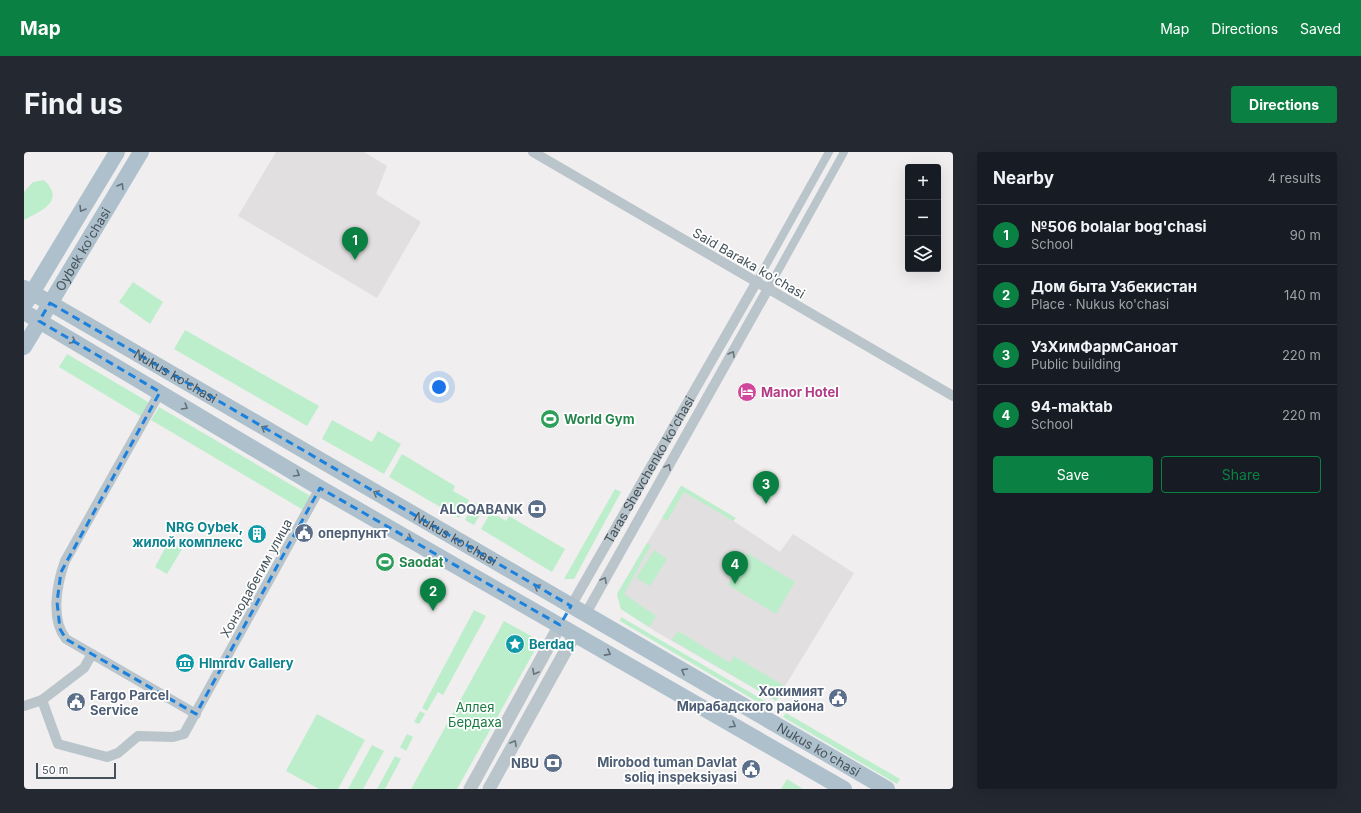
<!DOCTYPE html>
<html lang="en">
<head>
<meta charset="utf-8">
<style>
  :root { --surface:#171b24; --page:#242831; --text:#f1f3f6; --muted:#9ea1a6; --line:#363941; --accent:#0b8043 }
  body { margin:0; font-family:Inter,sans-serif; background:var(--page); color:var(--text) }
  .controls { position:absolute; right:12px; top:12px; display:grid; overflow:hidden; border-radius:4px; box-shadow:0 4px 16px #0002 }
  .controls button { width:36px; height:36px; display:grid; place-items:center; padding:0; border:0; border-bottom:1px solid var(--line); background:var(--surface); color:var(--text); font:20px sans-serif }
  .scale { position:absolute; left:12px; bottom:10px; width:80px; box-sizing:border-box; padding-left:4px; border:2px solid #46535b; border-top:0; font-size:11px; line-height:14px; white-space:nowrap; color:#46535b; -webkit-text-stroke:3px #fff; paint-order:stroke }
  .you { position:absolute; left:415px; top:235px; width:14px; height:14px; margin:-10px; border:3px solid #fff; border-radius:50%; background:#1a73e8; box-shadow:0 0 0 6px #1a73e833 }
  .badge { display:grid; place-items:center; width:26px; height:26px; border-radius:50%; background:var(--accent); color:#fff; font-size:13px; font-weight:700 }
  .pin { position:absolute; translate:-50% -33px; filter:drop-shadow(0 1px 2px #0008) }
  .pin::after { content:''; position:absolute; top:21px; width:14px; height:12px; background:inherit; clip-path:polygon(0 0,100% 0,50% 100%) }
  .list { margin:0; padding:0; list-style:none }
  h2 { display:flex; justify-content:space-between; align-items:center; height:52px; margin:0; padding:0 16px; font-size:17px }
  h2 small { font-size:13px; font-weight:400; color:var(--muted) }
  .list li { display:grid; grid-template-columns:26px 1fr auto; gap:12px; align-items:center; box-sizing:border-box; height:60px; padding:0 16px; border-top:1px solid var(--line) }
  .list b { display:block; font-size:15px; white-space:nowrap }
  .list p { margin:0; font-size:13px; white-space:nowrap; color:var(--muted) }
  .list em { font-size:13px; font-style:normal; color:var(--muted) }
  .actions { display:flex; gap:8px; padding:12px 16px }
  .actions a { flex:1; padding:9px 0; border:1px solid var(--accent); border-radius:4px; text-align:center; font-size:14px; color:var(--accent) }
  .actions .main { background:var(--accent); color:#fff }
  .icon { flex:none; width:22px; height:22px; fill:none; stroke:currentColor; stroke-width:2; stroke-linecap:round; stroke-linejoin:round }
  .map { position:relative; flex:none; width:929px; height:637px; overflow:hidden; border-radius:4px }
  header { display:flex; align-items:center; gap:24px; box-sizing:border-box; height:56px; padding:0 20px; background:var(--accent); color:#fff }
  header strong { font-size:19px }
  nav { display:flex; gap:22px; margin-inline-start:auto; font-size:14px }
  .intro { display:flex; align-items:center; justify-content:space-between; box-sizing:border-box; height:96px; padding:0 24px }
  h1 { margin:0; font-size:28px }
  .button { padding:10px 18px; border-radius:4px; background:var(--accent); color:#fff; font-size:14px; font-weight:700 }
  main { display:flex; gap:24px; padding:0 24px }
  aside { flex:1; background:var(--surface); border-radius:4px; box-shadow:0 4px 16px #0002 }
  .map>svg:first-child { display:block }
  .education { fill:#e1dfe0 }
  .green { fill:#bceecb }
  .lines { fill:none; stroke-linecap:round; stroke-linejoin:round }
  .pedestrian { stroke:#b9c4cb; stroke-width:8 }
  .minor { stroke:#b9c4cb; stroke-width:10 }
  .tertiary { stroke:#b9c4cb; stroke-width:13 }
  .primary { stroke:#aec0cc; stroke-width:16 }
  .oneway { stroke:#606e77 }
  .oneway2 { stroke:#68757d }
  .marked { fill:none; stroke:#1c81dc; stroke-width:3; stroke-dasharray:8 5; stroke-linejoin:round }
  .labels { text-anchor:middle; dominant-baseline:central; stroke-width:3.5; stroke-linejoin:round; paint-order:stroke }
  .street-label { font-size:13px; fill:#46535b; stroke:#fff }
  .hotel-label { font-size:13px; font-weight:bold; fill:#b23c85; stroke:#fff; text-anchor:start }
  .leisure-label { font-size:13px; font-weight:bold; fill:#27864d; stroke:#fff; text-anchor:start }
  .service-label { font-size:13px; font-weight:bold; fill:#4e5e75; stroke:#fff; text-anchor:end }
  .culture-label { font-size:13px; font-weight:bold; fill:#0d838f; stroke:#fff; text-anchor:start }
  .park-label { font-size:13px; fill:#197a41; stroke:#fff }
</style>
</head>
<body>
<header>
<strong>Map</strong>
<nav><a>Map</a><a>Directions</a><a>Saved</a></nav>
</header>
<div class="intro"><h1>Find us</h1><a class="button">Directions</a></div>
<main>
<div class="map">
<svg width="929" height="637" viewBox="0 0 929 637">
  <rect width="100%" height="100%" fill="#f0eeee"/>
  <!-- education -->
  <path class="education" d="M252 0H340L363 14 352 42 397 70 353 146 214 64Z
    M657 334 756 400 769 382 830 421 752 549 634 481 597 457 593 442Z"/>
  <!-- green -->
  <path class="green" d="M20 28C42 49 17 59 0 68V40L9 30Z
    M109 130 139 150 126 172 95 150Z
    M161 178 295 254 283 274 150 197Z
    M43 202 126 251 118 265 35 215Z
    M135 255 288 345 281 359 127 268Z
    M308 268 348 290 354 279 377 292 360 322 298 287Z
    M378 302 431 334 429 339 445 348 435 366 365 325Z
    M657 334H658L712 366 709 369 660 340 643 369 638 366Z
    M591 337 597 340 550 427H540Z
    M450 350 460 356 450 373 441 368Z
    M467 360 482 369 485 364 541 397 528 420 457 377Z
    M145 389 158 397 143 422 131 415Z
    M623 391 627 393 600 442 632 464 625 475 597 457 593 442Z
    M630 398 643 407 626 434 612 426Z
    M723 401 771 430 752 462 704 433Z
    M450 458 462 464 419 543 414 540 403 559 398 556Z
    M597 465 746 552 744 556 596 469Z
    M480 469 516 489 433 637H387Z
    M654 479 706 511 710 504 762 535 752 549 648 488Z
    M396 559 401 562 395 572 390 570Z
    M762 561 876 627 873 632 759 565Z
    M293 562 341 588 314 637H295L262 619Z
    M383 582 389 585 382 599 376 595Z
    M348 593 360 599 339 637H324Z
    M371 604 377 607 361 637H353Z
    M763 627 779 637H757Z"/>
  <g class="lines">
    <!-- pedestrian -->
    <path class="pedestrian" d="M732 131 805 0
      M744 137 820 0"/>
    <!-- minor -->
    <g class="minor">
      <path d="M509 0 929 244"/>
      <path d="M136 240 41 409C33 431 26 467 42 487L172 562"/>
      <path id="s1" d="M547 454 732 131"/>
      <path d="M561 463 744 137"/>
      <path d="M18 548 60 516 68 502"/>
      <path d="M0 554 18 548 34 592 83 605 94 601 114 584 149 585 160 582 296 336"/>
    </g>
    <!-- tertiary -->
    <path class="tertiary" d="M446 637 536 473
      M465 637 551 482"/>
    <!-- primary -->
    <g class="primary">
      <path id="s2" d="M0 136 863 637"/>
      <path d="M3 149 93 0"/>
      <path d="M0 160 296 336 820 637"/>
      <path id="s3" d="M0 195 117 0"/>
    </g>
  </g>
  <!-- one-way arrows -->
  <defs><path id="oneway-chevron" d="M-2-3.5L2.5 0L-2 3.5" fill="none" stroke-width="1.6" stroke-linecap="round" stroke-linejoin="round"/></defs>
  <g class="oneway">
    <use href="#oneway-chevron" transform="translate(97 34) rotate(-59)"/>
    <use href="#oneway-chevron" transform="translate(58 57) rotate(121)"/>
    <use href="#oneway-chevron" transform="translate(49 189) rotate(30)"/>
    <use href="#oneway-chevron" transform="translate(161 255) rotate(31)"/>
    <use href="#oneway-chevron" transform="translate(240 276) rotate(-150)"/>
    <use href="#oneway-chevron" transform="translate(273 322) rotate(31)"/>
    <use href="#oneway-chevron" transform="translate(352 341) rotate(-150)"/>
    <use href="#oneway-chevron" transform="translate(385 386) rotate(30)"/>
    <use href="#oneway-chevron" transform="translate(513 435) rotate(-150)"/>
    <use href="#oneway-chevron" transform="translate(584 501) rotate(29)"/>
    <use href="#oneway-chevron" transform="translate(660 519) rotate(-150)"/>
    <use href="#oneway-chevron" transform="translate(709 573) rotate(30)"/>
  </g>
  <g class="oneway2">
    <use href="#oneway-chevron" transform="translate(708 202) rotate(-61)"/>
    <use href="#oneway-chevron" transform="translate(644 315) rotate(-61)"/>
    <use href="#oneway-chevron" transform="translate(580 428) rotate(-61)"/>
    <use href="#oneway-chevron" transform="translate(511 520) rotate(119)"/>
    <use href="#oneway-chevron" transform="translate(490 591) rotate(-61)"/>
  </g>
  <!-- marked area -->
  <path class="marked" d="M26 151 547 454 536 473 296 336 172 562 42 487 36 477 33 450 37 420 136 240 15 169Z"/>
  <!-- icons -->
  <defs>
    <symbol id="hotel-disc" viewBox="-11 -11 22 22"><circle r="9.5" fill="#d1479c" stroke="#fff"/><path d="M-6-4.5h1.5V1H6V5H4.5V3h-9V5H-6ZM-4 0a1.8 1.8 0 1 1 3.6 0ZM.5 0V-2.5h3Q6-2.5 6 0Z" fill="#fff"/></symbol>
    <symbol id="stadium-disc" viewBox="-11 -11 22 22"><circle r="9.5" fill="#2e9e5b" stroke="#fff"/><path d="M0-5a6.5 5 0 1 0 0 10a6.5 5 0 1 0 0-10ZM-3.5-1.8h7v3.6h-7Z" fill="#fff"/></symbol>
    <symbol id="bank-disc" viewBox="-11 -11 22 22"><circle r="9.5" fill="#5c6f8a" stroke="#fff"/><path d="M-6-4H6V4H-6ZM0-2.3a2.3 2.3 0 1 0 0 4.6a2.3 2.3 0 1 0 0-4.6Z" fill="#fff"/></symbol>
    <symbol id="civic-disc" viewBox="-11 -11 22 22"><circle r="9.5" fill="#5c6f8a" stroke="#fff"/><path d="M-.6-6.5H3V-4.5H.6V-3L4-1V1h2V6H-6V1h2V-1L-.6-3ZM-1.2 2.5V6h2.4V2.5Z" fill="#fff"/></symbol>
    <symbol id="building-disc" viewBox="-11 -11 22 22"><circle r="9.5" fill="#0f9aa8" stroke="#fff"/><path d="M-4-6H4V6H1V3H-1V6H-4ZM-2.5-4.3h1.7v1.8h-1.7ZM.8-4.3h1.7v1.8H.8ZM-2.5-1h1.7V.8h-1.7ZM.8-1h1.7V.8H.8Z" fill="#fff"/></symbol>
    <symbol id="sight-disc" viewBox="-11 -11 22 22"><circle r="9.5" fill="#0f9aa8" stroke="#fff"/><path d="M0-6L1.8-2.2L6-1.7L2.9 1.2L3.7 5.4L0 3.3L-3.7 5.4L-2.9 1.2L-6-1.7L-1.8-2.2Z" fill="#fff"/></symbol>
    <symbol id="museum-disc" viewBox="-11 -11 22 22"><circle r="9.5" fill="#0f9aa8" stroke="#fff"/><path d="M0-6L6-3V-2H-6V-3ZM-5-1h2V3h-2ZM-1-1h2V3h-2ZM3-1h2V3H3ZM-6 4H6V6H-6Z" fill="#fff"/></symbol>
  </defs>
  <g fill-rule="evenodd">
    <use href="#hotel-disc" x="712" y="229" width="22" height="22"/>
    <use href="#stadium-disc" x="515" y="256" width="22" height="22"/>
    <use href="#bank-disc" x="502" y="346" width="22" height="22"/>
    <use href="#civic-disc" x="269" y="370" width="22" height="22"/>
    <use href="#building-disc" x="222" y="371" width="22" height="22"/>
    <use href="#stadium-disc" x="350" y="399" width="22" height="22"/>
    <use href="#sight-disc" x="480" y="481" width="22" height="22"/>
    <use href="#museum-disc" x="150" y="500" width="22" height="22"/>
    <use href="#civic-disc" x="803" y="535" width="22" height="22"/>
    <use href="#civic-disc" x="41" y="539" width="22" height="22"/>
    <use href="#bank-disc" x="518" y="600" width="22" height="22"/>
    <use href="#civic-disc" x="716" y="606" width="22" height="22"/>
  </g>
  <g class="labels">
    <!-- street labels -->
    <g class="street-label">
      <text stroke="none"><textPath href="#s3" startOffset="114">Oybek ko'chasi</textPath></text>
      <text transform="translate(725 111) rotate(30)">Said Baraka ko'chasi</text>
      <text stroke="none"><textPath href="#s2" startOffset="175">Nukus ko'chasi</textPath></text>
      <text stroke="none"><textPath href="#s1" startOffset="157">Taras Shevchenko ko'chasi</textPath></text>
      <text stroke="none"><textPath href="#s2" startOffset="499">Nukus ko'chasi</textPath></text>
      <text transform="translate(232 426) rotate(-61)">Хонзодабегим улица</text>
      <text stroke="none"><textPath href="#s2" startOffset="919">Nukus ko'chasi</textPath></text>
    </g>
    <!-- hotel labels -->
    <g class="hotel-label">
      <text x="737" y="240">Manor Hotel</text>
    </g>
    <!-- leisure labels -->
    <g class="leisure-label">
      <text x="540" y="267">World Gym</text>
      <text x="375" y="410">Saodat</text>
    </g>
    <!-- service labels -->
    <g class="service-label">
      <text x="499" y="357">ALOQABANK</text>
      <text x="294" y="381" text-anchor="start">оперпункт</text>
      <text x="800" y="539">Хокимият<tspan x="800" dy="15">Мирабадского района</tspan></text>
      <text x="66" y="543" text-anchor="start">Fargo Parcel<tspan x="66" dy="15">Service</tspan></text>
      <text x="713" y="610">Mirobod tuman Davlat<tspan x="713" dy="15">soliq inspeksiyasi</tspan></text>
      <text x="515" y="611">NBU</text>
    </g>
    <!-- culture labels -->
    <g class="culture-label">
      <text x="219" y="375" text-anchor="end">NRG Oybek,<tspan x="219" dy="15">жилой комплекс</tspan></text>
      <text x="505" y="492">Berdaq</text>
      <text x="175" y="511">Hlmrdv Gallery</text>
    </g>
    <!-- park labels -->
    <g class="park-label">
      <text x="451" y="555">Аллея<tspan x="451" dy="15">Бердаха</tspan></text>
    </g>
  </g>
</svg>
<div class="controls">
<button>+</button>
<button>−</button>
<button><svg class="icon" aria-label="layers" viewBox="0 0 24 24"><path d="M12 4l9 5-9 5-9-5zM3 14l9 5 9-5"/></svg></button>
</div>
<div class="scale">50 m</div>
<div class="you"></div>
<div class="pin badge" style="left:331px;top:108px">1</div>
<div class="pin badge" style="left:409px;top:459px">2</div>
<div class="pin badge" style="left:742px;top:352px">3</div>
<div class="pin badge" style="left:711px;top:432px">4</div>
</div>
<aside>
<h2>Nearby<small>4 results</small></h2>
<ul class="list">
<li><span class="badge">1</span><div><b>№506 bolalar bog'chasi</b><p>School</p></div><em>90 m</em></li>
<li><span class="badge">2</span><div><b>Дом быта Узбекистан</b><p>Place · Nukus ko'chasi</p></div><em>140 m</em></li>
<li><span class="badge">3</span><div><b>УзХимФармСаноат</b><p>Public building</p></div><em>220 m</em></li>
<li><span class="badge">4</span><div><b>94-maktab</b><p>School</p></div><em>220 m</em></li>
</ul>
<div class="actions"><a class="main">Save</a><a>Share</a></div>
</aside>
</main>
</body>
</html>
